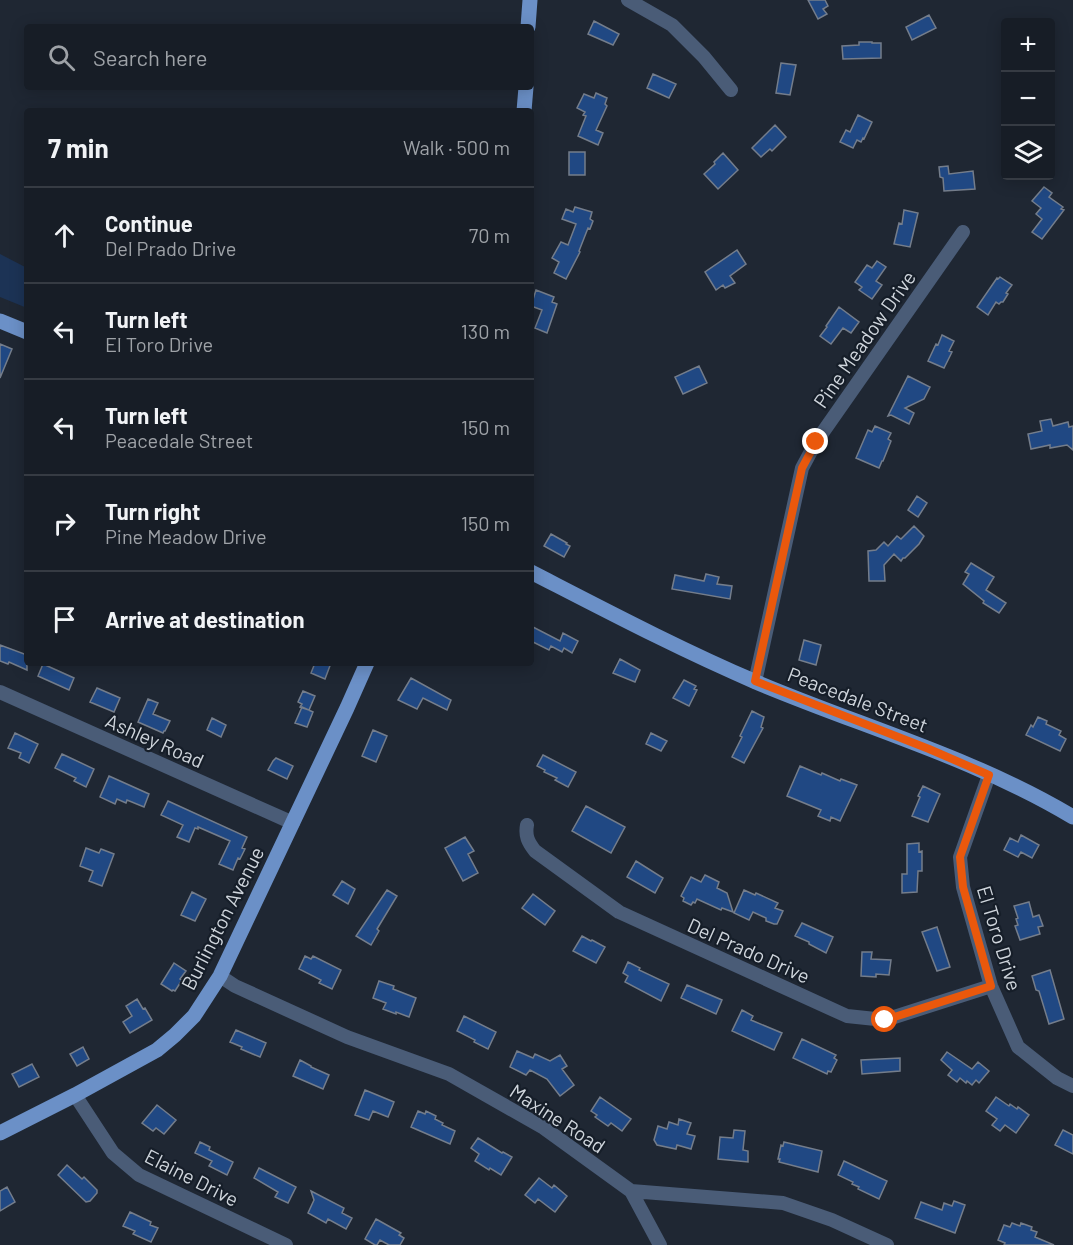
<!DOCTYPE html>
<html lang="en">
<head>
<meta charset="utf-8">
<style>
  :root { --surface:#171d26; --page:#20262e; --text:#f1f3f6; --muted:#9ea2a7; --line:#363b43 }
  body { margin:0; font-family:Barlow,sans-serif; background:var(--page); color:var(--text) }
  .controls { position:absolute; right:18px; top:18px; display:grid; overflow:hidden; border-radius:6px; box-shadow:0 3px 15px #0003 }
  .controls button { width:54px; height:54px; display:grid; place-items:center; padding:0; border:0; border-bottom:2px solid var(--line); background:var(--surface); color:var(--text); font:30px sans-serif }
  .stop { position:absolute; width:18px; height:18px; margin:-14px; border:4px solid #ea580c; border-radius:50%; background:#fff }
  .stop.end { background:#ea580c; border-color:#fff; box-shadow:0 2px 6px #0008 }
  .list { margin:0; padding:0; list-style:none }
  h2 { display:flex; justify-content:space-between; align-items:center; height:78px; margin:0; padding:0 24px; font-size:26px }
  h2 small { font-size:20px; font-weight:400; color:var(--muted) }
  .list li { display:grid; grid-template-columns:39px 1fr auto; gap:18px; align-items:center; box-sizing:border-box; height:96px; padding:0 24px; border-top:2px solid var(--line) }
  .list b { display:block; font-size:22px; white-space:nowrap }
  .list p { margin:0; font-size:20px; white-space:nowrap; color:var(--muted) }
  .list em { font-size:20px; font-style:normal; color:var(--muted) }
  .icon { flex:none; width:33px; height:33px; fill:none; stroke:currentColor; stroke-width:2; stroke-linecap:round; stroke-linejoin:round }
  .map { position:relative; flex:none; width:1073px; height:1245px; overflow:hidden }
  .search { position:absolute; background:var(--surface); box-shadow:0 3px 15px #0003; left:24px; top:24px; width:510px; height:66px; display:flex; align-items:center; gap:15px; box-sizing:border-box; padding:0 21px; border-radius:6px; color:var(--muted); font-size:22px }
  .panel { position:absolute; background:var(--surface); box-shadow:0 3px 15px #0003; left:24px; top:108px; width:510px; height:558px; border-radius:6px }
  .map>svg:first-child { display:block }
  .green { fill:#1c3355 }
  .building { fill:#204883; stroke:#747d8b; stroke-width:1.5 }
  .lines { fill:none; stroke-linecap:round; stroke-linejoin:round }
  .minor { stroke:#4a5c77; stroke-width:14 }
  .major { stroke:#6b90c7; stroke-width:15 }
  .route { stroke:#ea580c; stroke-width:8 }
  .labels { text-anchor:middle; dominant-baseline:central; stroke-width:4.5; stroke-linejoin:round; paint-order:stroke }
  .street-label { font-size:20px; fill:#cfd5dc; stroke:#161e29 }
</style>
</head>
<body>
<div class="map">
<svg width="1073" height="1245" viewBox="0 0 1073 1245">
  <rect width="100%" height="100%" fill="#1f2733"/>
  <!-- green -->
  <path class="green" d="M0 254 27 268V308L0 297Z"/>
  <!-- building -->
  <path class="building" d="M808 0H825L828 6 823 9 827 14 818 19Z
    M929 15 936 28 912 40 906 27Z
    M594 21 619 34 613 45 588 34Z
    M859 42H872V43H881V58L843 59 842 46 859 45Z
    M781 63 796 65 790 95 776 93Z
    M653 74 676 84 669 98 647 88Z
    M596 93 607 98 605 104 607 106 596 130 603 133 598 145 578 136 586 116 583 115 585 112 577 108 584 94 594 98Z
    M858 115 872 122 864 139 863 138 861 142 857 140 853 148 840 142 846 130 850 132Z
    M775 125 786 137 772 151 770 149 761 157 752 148Z
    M569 152H585V175H569Z
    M723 153 738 170 718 189 704 174 715 164 714 162Z
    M948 166 949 174 973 171 975 189 944 191 943 178 940 177 939 167Z
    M1044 187 1052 193 1049 197 1063 207 1061 209 1064 210 1042 239 1032 232 1042 219 1036 214 1041 208 1032 201Z
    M575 207 592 212 590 219 593 221 590 229 588 228 579 251 580 252 566 279 554 273 559 262 552 258 561 242 568 245 576 224 562 219 566 209 573 212Z
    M904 210 918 213 910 247 894 244 899 223 902 224Z
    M737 250 746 264 730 276 735 283 725 288 723 285 716 290 705 272Z
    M877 261 886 267 876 281 882 285 872 299 859 290 862 287 855 282 867 265 872 268Z
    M1000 277 1012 285 1006 293 1008 294 1003 302H1001L999 304 996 302 988 315 977 307 997 278 998 279Z
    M536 290 554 297 552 302 557 304 547 333 535 328 542 310 531 306Z
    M839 307 859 322 851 333 843 328 831 344 820 336 827 327 826 326Z
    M942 335 954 341 949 351 952 352 944 368 928 361 936 344 938 345Z
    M0 344 12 349 0 378Z
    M699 366 707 383 683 394 675 377Z
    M908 376 930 387 924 399 905 408 914 413 909 424 891 415 888 416Z
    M1051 419 1053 426 1068 422 1069 427 1073 426V450L1067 445 1050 448V445L1031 449 1028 434 1042 431 1040 421Z
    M875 426 891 433 888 439 891 441 883 461H882L879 468 856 458 868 430 872 432Z
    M917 496 927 503 918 517 908 510Z
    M914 526 924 536 919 544 905 558H903L901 561 894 554 884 565 885 581H869L868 551 876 550 884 542 888 546 897 536 901 539Z
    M551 534 567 543 566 544 570 546 564 557 544 546Z
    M971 563 994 577 986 590 1006 603 999 613 983 603 984 601 963 584 969 574 965 572Z
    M706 574 719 577 717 584 732 586 730 599 672 589 675 575 704 581Z
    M531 626 560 641 563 633 578 641 572 653 564 648 562 652 551 646 549 650 531 641Z
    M804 640 821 645 816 665 799 660Z
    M0 645 27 655V670L9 662 8 664 0 661Z
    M620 659 640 670 635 682 613 673Z
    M315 663H331L325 679 311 673Z
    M43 664 74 678 69 690 38 676Z
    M411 678 451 700 447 710 423 698 417 709 398 700Z
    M684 680 696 686 694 689 697 690 689 706 673 698Z
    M97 688 120 698 114 712 90 702Z
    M303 691 315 696 309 710 300 707 302 704 298 702Z
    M148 699 158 703 153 714 170 721 165 731H164L163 733 138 722Z
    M302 707 313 712 307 727 295 723Z
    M752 711 764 717 761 727 763 728 744 763 732 757 742 737 740 736Z
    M1038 717 1047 721 1046 724 1061 731 1059 735 1066 739 1060 751 1026 735 1031 725 1033 727Z
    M212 718 226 725 221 737 207 730Z
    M373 730 387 736 376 762 362 756Z
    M15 733 38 744 29 763 19 758 21 753 8 748Z
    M651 733 667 741 661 751 646 744Z
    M62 754 94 769 86 787 74 781 76 778 55 768Z
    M543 755 576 772 568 787 555 780 557 778 544 772 545 770 537 766Z
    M276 758 293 766 287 779 268 770 273 761Z
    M800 766 821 775 822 773 840 781 841 779 857 785 840 821 831 817 830 821 818 816 821 810 787 796Z
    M109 776 149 794 144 807 127 800 126 803 117 799 115 804 100 797Z
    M923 786 940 794 928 822 912 816 920 797 918 796Z
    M168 801 247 837 242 848 245 849 240 859 238 858 233 870 219 864 230 841 198 827V829L195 828 189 842 177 837 183 825 161 815Z
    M586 806 625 827 611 853 572 831Z
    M1021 835 1039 845 1032 858 1021 852 1018 857 1004 850 1010 838 1018 842Z
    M465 837 474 851 468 854 478 873 463 881 445 848Z
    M919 843V852L922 851V871H918L917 892 902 893V874H907V844Z
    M86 848 99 853 101 849 114 854 102 886 89 881 93 871 80 866Z
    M636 861 663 878 655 893 627 877Z
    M705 875 719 882 717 888 727 893 733 912 722 908 721 910 697 899 695 903 693 902 691 905 683 901 684 898 681 896 691 877 701 882Z
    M342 881 355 889 348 904 333 895Z
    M387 890 397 896 377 929 379 931 371 945 356 936Z
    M744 890 755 895 756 893 778 903 775 908 783 911 777 924H774L766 921V918L753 912 749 920 734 913Z
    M192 892 206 899 195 921 181 915Z
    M533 894 555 911 545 925 522 908Z
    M1029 902 1033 917 1039 915 1043 926 1038 927 1040 934 1020 940 1015 926 1018 925 1016 919 1018 918 1014 906Z
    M802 923 833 937 826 953 809 944V942L795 936Z
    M937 927 950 967 937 971 922 932Z
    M582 936 591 941 592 940 605 947 596 963 573 951Z
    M862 952H872L871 959 891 960 889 975 876 974V977L861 976Z
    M305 956 311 959 313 956 341 970 332 989 319 983 321 980 299 969Z
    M628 962 640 968 639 970 669 984 661 1001 625 982 628 976 623 973Z
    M174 963 186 971 180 979 182 980 175 991 173 990 172 991 161 984Z
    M1050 970 1064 1019 1049 1024 1039 991 1036 990 1032 976Z
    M379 981 394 986 393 989 416 998 409 1017 396 1012V1014L383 1009 386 1003 373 998Z
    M687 985 722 1000 716 1014 681 998Z
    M137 999 143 1009 145 1008 152 1020 130 1033 123 1022 132 1016 126 1006Z
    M742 1010 753 1016 751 1020 782 1033 774 1050 732 1031Z
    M464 1016 496 1032 488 1049 474 1042 475 1040 457 1031Z
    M236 1030 266 1043 260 1057 241 1049 242 1047 230 1042Z
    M802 1039 836 1055 834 1058 837 1060 831 1072 828 1071 827 1074 793 1058Z
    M83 1047 89 1059 77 1066 70 1054Z
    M517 1051 533 1058 535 1054 550 1061 560 1055 567 1066 562 1069 574 1085 560 1096 547 1079 530 1070 526 1075 510 1067Z
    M947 1052 972 1069 978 1062 989 1071 979 1083 976 1080 972 1085 967 1081 966 1083 960 1078 957 1082 948 1075 952 1070 941 1060Z
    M900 1058V1071L862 1074 861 1060Z
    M300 1060 311 1066V1067L329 1075 323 1089 293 1076Z
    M32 1064 39 1077 19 1087 12 1074Z
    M365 1090 394 1102 388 1117 373 1111 369 1120 355 1115Z
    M600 1097 631 1119 622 1131 611 1123 608 1126 595 1117 597 1115 591 1111Z
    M996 1097 1009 1106 1010 1104 1017 1109 1018 1107 1029 1115 1016 1133 1005 1125 1000 1131 992 1125 997 1119 986 1111Z
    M157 1105 176 1120 164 1134 156 1128 153 1131 142 1123Z
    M418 1111 425 1114 426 1111 436 1116 435 1119 443 1123 442 1125 455 1131 450 1144 411 1127Z
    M679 1119 691 1123 687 1134 695 1136 691 1149 677 1145 676 1149 657 1145 654 1140 658 1126 667 1129 669 1122 678 1125Z
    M734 1130 745 1131 743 1150 748 1151V1162L718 1159 720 1137 733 1138Z
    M1063 1130 1073 1135V1154L1055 1145Z
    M478 1138 502 1153 503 1152 512 1157 501 1175 490 1168 489 1170 475 1161 479 1154 471 1148Z
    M200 1142 210 1147 209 1150 233 1162 227 1175 209 1166 212 1161 195 1153Z
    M784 1142 822 1151 818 1172 779 1162 780 1159H778L781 1145 783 1146Z
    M844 1161 887 1181 879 1199 858 1189 859 1187 852 1184 853 1182 838 1175Z
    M67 1165 82 1179 84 1177 97 1190V1193L90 1201 86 1202 58 1175Z
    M259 1168 296 1187 288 1203 275 1197 278 1192 254 1178Z
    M539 1178 552 1188 554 1185 567 1196 555 1212 538 1199 535 1203 525 1195Z
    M7 1187 15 1202 0 1211V1191Z
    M311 1191 344 1208 342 1213 352 1218 346 1229 328 1219 326 1223 308 1213 314 1200Z
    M954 1201 965 1205 955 1233 915 1218 921 1202 942 1210 944 1203 952 1206Z
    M130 1212 151 1222 150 1225 158 1228 151 1242 133 1234 135 1231 123 1226Z
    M376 1219 401 1233 399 1235 404 1238 400 1245H389L380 1240 377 1245H375L365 1239Z
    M1012 1223 1020 1226 1021 1223 1032 1227 1031 1230 1037 1232 1035 1237 1054 1245H1004L1005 1243 998 1240 1004 1225 1010 1227Z"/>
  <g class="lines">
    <!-- minor -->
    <path class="minor" d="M628 0 672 25 704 57 731 90
      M755 682 802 468 816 442 963 232
      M0 692 293 823
      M989 775 960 857 963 887 991 986 1018 1047 1057 1078 1073 1086
      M527 825C525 836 528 842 535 851L619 912 847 1016 885 1020 991 986
      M220 976 235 986 347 1037 449 1074 544 1128 631 1191 783 1203 832 1220 887 1245
      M75 1095 113 1153 139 1175 286 1245
      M631 1191 660 1245"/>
    <!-- major -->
    <path class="major" d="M528 27 530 0
      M524 111 526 87
      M0 321 27 332
      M531 572C605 610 679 649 756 682 860 726 975 758 1073 817
      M0 1133 75 1095 157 1050 175 1035 194 1016 220 976 347 708 367 663"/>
  </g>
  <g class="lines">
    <!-- route -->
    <path class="route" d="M816 442 802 468 755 681 929 749 989 775 960 857 963 887 991 986 885 1020"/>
  </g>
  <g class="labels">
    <!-- street labels -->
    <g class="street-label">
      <text transform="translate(864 339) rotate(-55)">Pine Meadow Drive</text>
      <text transform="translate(858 699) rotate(21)">Peacedale Street</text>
      <text transform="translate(155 740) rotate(24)">Ashley Road</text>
      <text transform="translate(222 918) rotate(-63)">Burlington Avenue</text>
      <text transform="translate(1000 938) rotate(73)">El Toro Drive</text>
      <text transform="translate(749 950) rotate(24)">Del Prado Drive</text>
      <text transform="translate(558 1118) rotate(33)">Maxine Road</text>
      <text transform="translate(192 1177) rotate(27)">Elaine Drive</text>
    </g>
  </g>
</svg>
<div class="controls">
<button>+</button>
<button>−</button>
<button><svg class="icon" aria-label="layers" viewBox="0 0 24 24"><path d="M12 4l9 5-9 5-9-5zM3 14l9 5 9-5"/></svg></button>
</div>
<div class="stop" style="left:885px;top:1020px"></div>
<div class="stop end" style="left:816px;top:442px"></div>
<div class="search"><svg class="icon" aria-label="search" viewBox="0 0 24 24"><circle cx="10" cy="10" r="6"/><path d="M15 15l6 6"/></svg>Search here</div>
<section class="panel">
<h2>7 min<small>Walk · 500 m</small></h2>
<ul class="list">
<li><svg class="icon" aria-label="ahead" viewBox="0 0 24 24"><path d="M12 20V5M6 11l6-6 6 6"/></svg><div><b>Continue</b><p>Del Prado Drive</p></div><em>70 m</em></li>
<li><svg class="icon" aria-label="left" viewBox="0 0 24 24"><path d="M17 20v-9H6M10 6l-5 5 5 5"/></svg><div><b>Turn left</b><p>El Toro Drive</p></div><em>130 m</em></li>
<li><svg class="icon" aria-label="left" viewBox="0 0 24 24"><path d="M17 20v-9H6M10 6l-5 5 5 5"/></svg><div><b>Turn left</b><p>Peacedale Street</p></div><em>150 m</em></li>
<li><svg class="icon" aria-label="right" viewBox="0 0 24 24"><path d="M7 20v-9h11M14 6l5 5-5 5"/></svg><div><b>Turn right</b><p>Pine Meadow Drive</p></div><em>150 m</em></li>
<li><svg class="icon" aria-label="arrive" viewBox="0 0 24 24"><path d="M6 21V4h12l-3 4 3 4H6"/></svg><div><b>Arrive at destination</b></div></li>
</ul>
</section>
</div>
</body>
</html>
